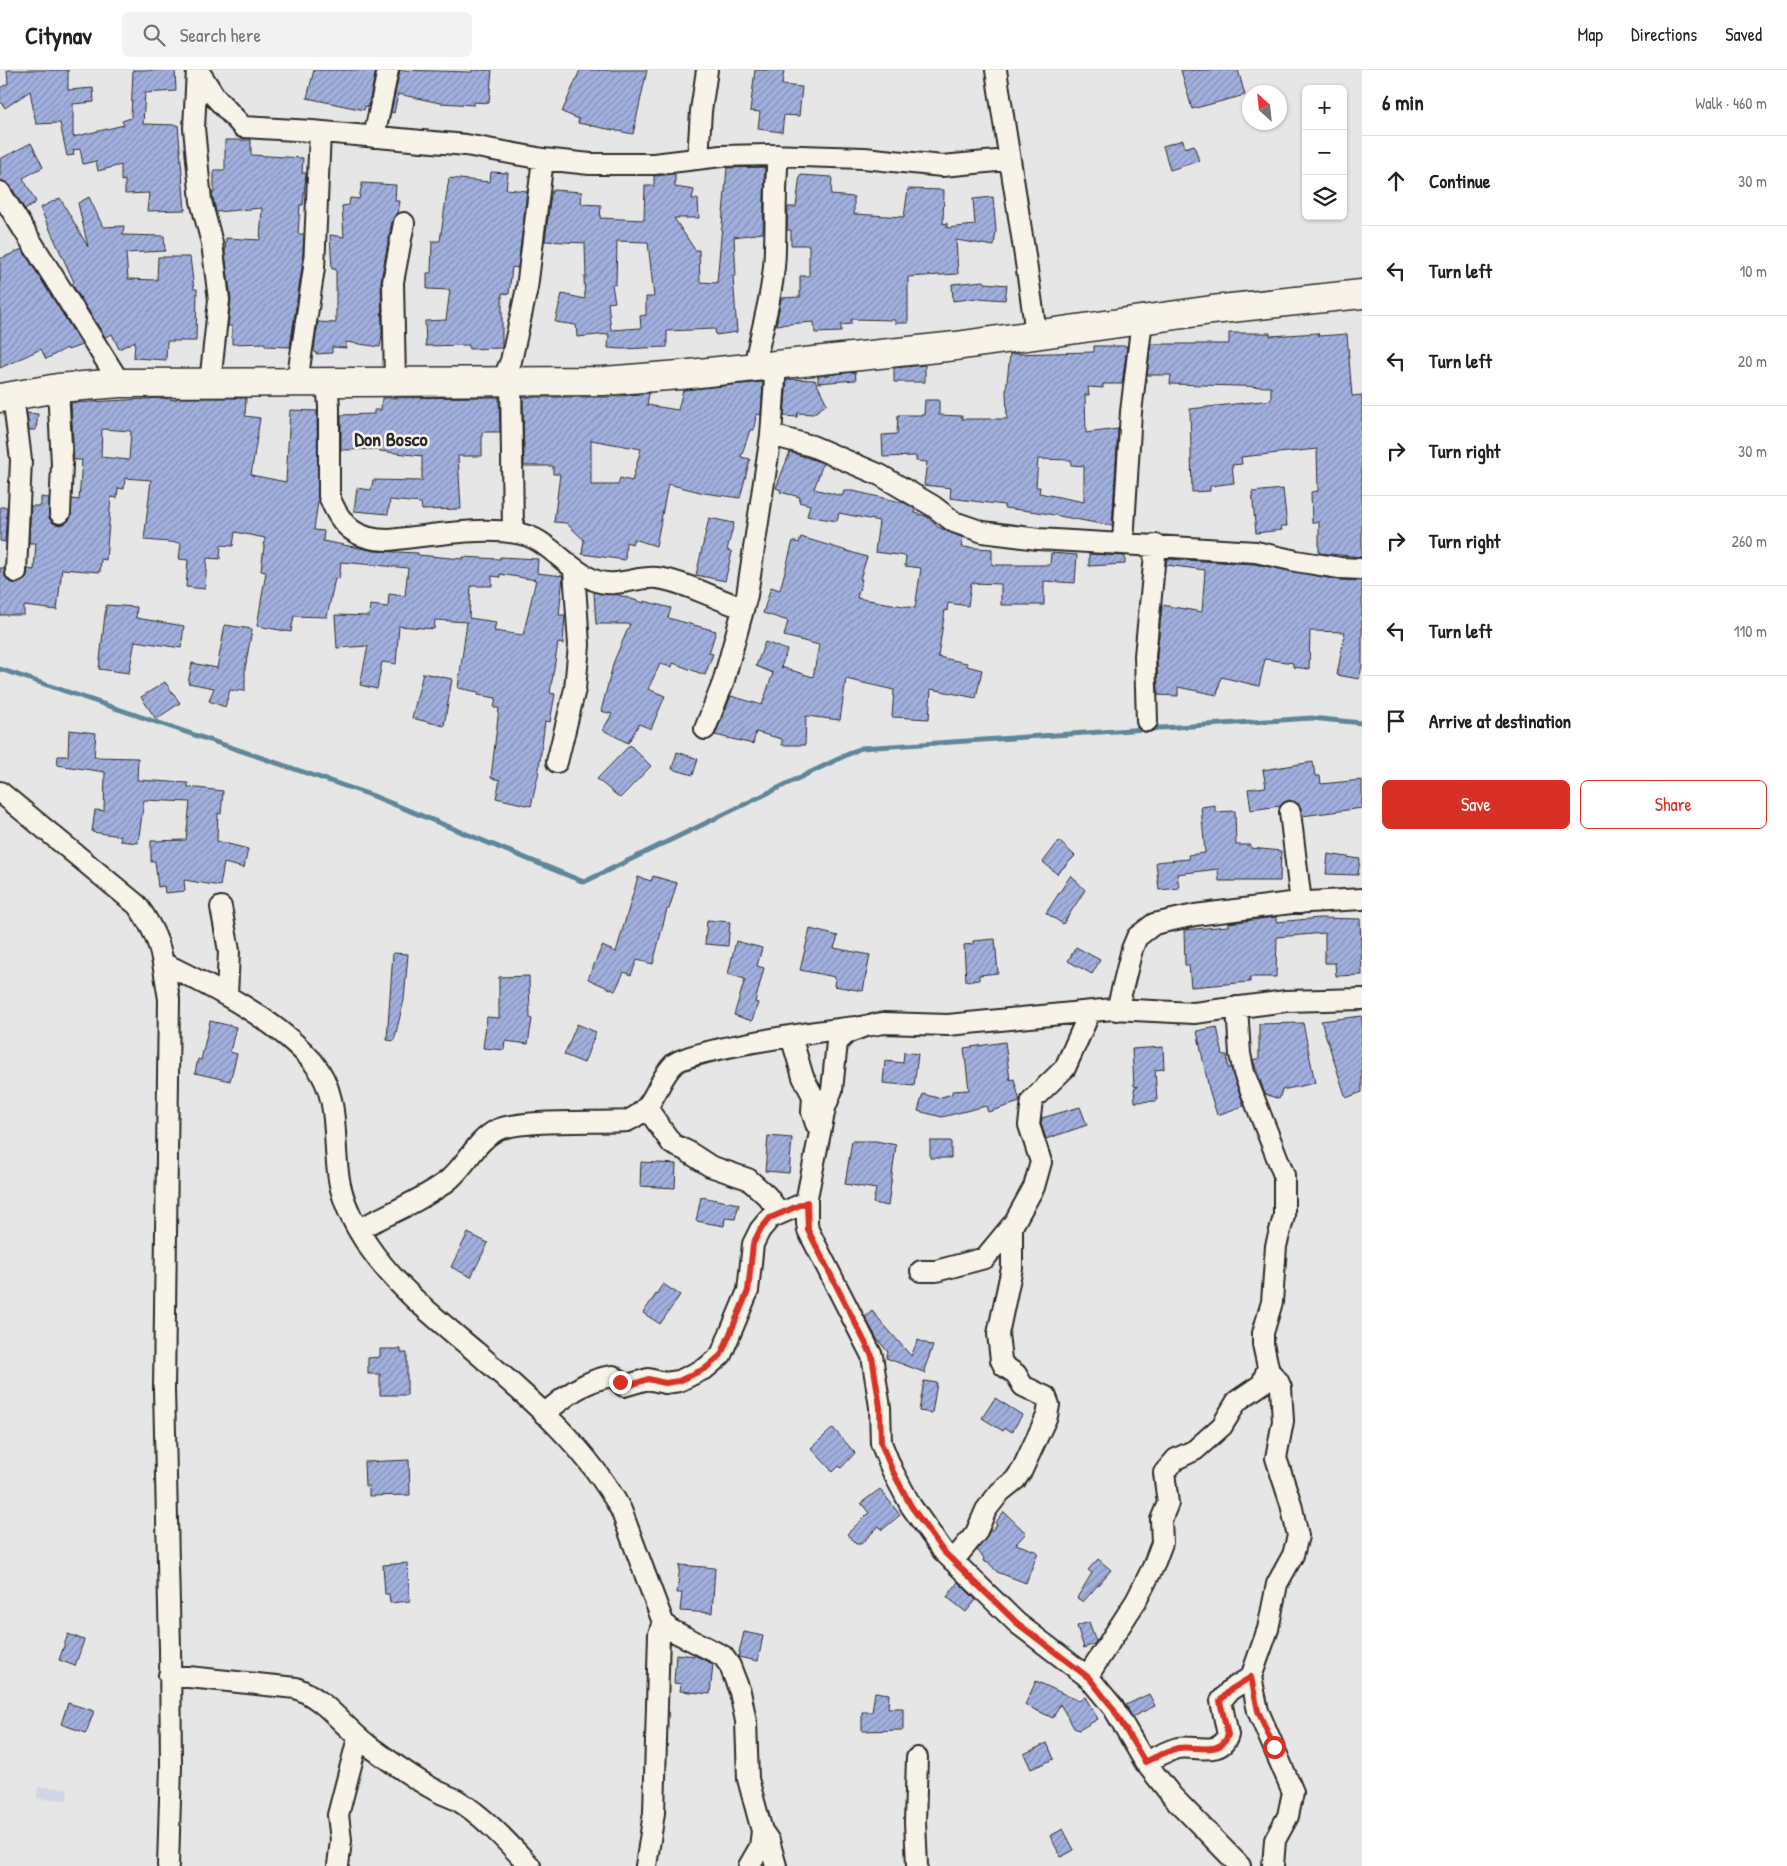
<!DOCTYPE html>
<html lang="en">
<head>
<meta charset="utf-8">
<style>
  :root { --surface:#fff; --page:#f2f2f2; --text:#222; --muted:#767676; --line:#e0e0e0; --accent:#d93025 }
  body { margin:0; font-family:"Patrick Hand",sans-serif; background:var(--page); color:var(--text) }
  .controls { position:absolute; right:15px; top:15px; display:grid; overflow:hidden; border-radius:8px; box-shadow:0 1px 4px #0004 }
  .controls button { width:45px; height:45px; display:grid; place-items:center; padding:0; border:0; border-bottom:1px solid var(--line); background:var(--surface); color:var(--text); font:25px sans-serif }
  .compass { position:absolute; left:1242px; top:15px; width:45px; height:45px; border-radius:50%; background:var(--surface); box-shadow:0 1px 4px #0004; rotate:333deg }
  .stop { position:absolute; width:15px; height:15px; margin:-11px; border:4px solid #d93025; border-radius:50%; background:#fff }
  .stop.end { background:#d93025; border-color:#fff; box-shadow:0 1px 5px #0008 }
  .list { margin:0; padding:0; list-style:none }
  h2 { display:flex; justify-content:space-between; align-items:center; height:65px; margin:0; padding:0 20px; font-size:21px }
  h2 small { font-size:16px; font-weight:400; color:var(--muted) }
  .list li { display:grid; grid-template-columns:32px 1fr auto; gap:15px; align-items:center; box-sizing:border-box; height:90px; padding:0 20px; border-top:1px solid var(--line) }
  .list b { display:block; font-size:19px; white-space:nowrap }
  .list em { font-size:16px; font-style:normal; color:var(--muted) }
  .actions { display:flex; gap:10px; padding:15px 20px }
  .actions a { flex:1; padding:11px 0; border:1px solid var(--accent); border-radius:8px; text-align:center; font-size:18px; color:var(--accent) }
  .actions .main { background:var(--accent); color:#fff }
  .icon { flex:none; width:28px; height:28px; fill:none; stroke:currentColor; stroke-width:2; stroke-linecap:round; stroke-linejoin:round }
  .map { position:relative; flex:none; width:1362px; height:1796px; overflow:hidden }
  header { display:flex; align-items:center; gap:30px; box-sizing:border-box; height:70px; padding:0 25px; background:var(--surface); border-bottom:1px solid var(--line) }
  header strong { font-size:24px }
  nav { display:flex; gap:28px; margin-inline-start:auto; font-size:18px }
  .search { width:350px; height:45px; background:var(--page); display:flex; align-items:center; gap:12px; box-sizing:border-box; padding:0 18px; border-radius:8px; color:var(--muted); font-size:19px }
  main { display:flex }
  aside { flex:1; background:var(--surface) }
  .map>svg:first-child { display:block }
  .built { fill:#d2d6e4 }
  .lines { fill:none; stroke-linecap:round; stroke-linejoin:round }
  .stream { stroke:#5f8799; stroke-width:5 }
  .building { fill:url(#building-hatch); stroke:#2b2b2b; fill-rule:evenodd }
  .street-casing { stroke:#2b2b2b; stroke-width:24 }
  .secondary-casing { stroke:#2b2b2b; stroke-width:31 }
  .street { stroke:#f7f3e8; stroke-width:20 }
  .secondary { stroke:#f7f3e8; stroke-width:28 }
  .route { stroke:#d93025; stroke-width:6 }
  .labels { text-anchor:middle; dominant-baseline:central; stroke-width:5; stroke-linejoin:round; paint-order:stroke }
  .district-label { font-size:20px; font-weight:bold; fill:#2b2b2b; stroke:#f7f3e8 }
</style>
</head>
<body>
<header>
<strong>Citynav</strong>
<div class="search"><svg class="icon" aria-label="search" viewBox="0 0 24 24"><circle cx="10" cy="10" r="6"/><path d="M15 15l6 6"/></svg>Search here</div>
<nav><a>Map</a><a>Directions</a><a>Saved</a></nav>
</header>
<main>
<div class="map">
<svg width="1362" height="1796" viewBox="0 0 1362 1796">
  <defs>
    <pattern id="building-hatch" width="6" height="6" patternUnits="userSpaceOnUse" patternTransform="scale(1.25)"><rect width="6" height="6" fill="#a2b0df"/><path d="M-1 1l2-2M0 6l6-6M5 7l2-2" fill="none" stroke="#848fb5"/></pattern>
  </defs>
  <rect width="100%" height="100%" fill="#e6e6e6"/>
  <filter id="ink" filterUnits="userSpaceOnUse"><feTurbulence type="fractalNoise" baseFrequency=".02" numOctaves="2"/><feDisplacementMap in="SourceGraphic" scale="10" xChannelSelector="R" yChannelSelector="G"/><feConvolveMatrix kernelMatrix="1 2 1 2 8 2 1 2 1" color-interpolation-filters="sRGB"/></filter>
  <g filter="url(#ink)">
    <!-- built -->
    <path class="built" d="M38 1717 68 1718 67 1730 37 1729Z"/>
    <g class="lines">
      <!-- stream -->
      <path class="stream" d="M0 599 371 725 584 812 861 678 1311 648 1362 653"/>
    </g>
    <!-- building -->
    <path class="building" d="M7 0H68V20L93 18 94 32 73 34V67L124 55 122 51 131 48 133 0H175L176 21 145 23 143 54 178 55 185 140 147 141 149 123 125 124V110L121 111V95L98 101 96 91 83 94 80 79 73 80 74 85 67 86 60 53 36 54 30 21 5 38 0 31V18L8 13Z
      M314 0H376L368 37 365 36 364 40 307 28Z
      M400 0 472 2V0H492L489 33 474 32V35L440 33 398 24 394 43 391 42Z
      M580 0H647L633 64 578 53 579 49 562 42Z
      M755 0H784L782 15 802 17 799 46 784 45 782 62 758 59 760 42 750 41Z
      M1181 0H1238L1245 25 1192 39Z
      M225 70H251V85L303 88 302 103H306L303 135H300L298 164H304L302 197 290 277 265 276V273L232 274V256H228L231 229 225 183 226 168 260 170 262 138 216 142 212 123H214V100H225Z
      M1183 70 1185 78 1194 75 1199 91 1170 100 1163 76Z
      M31 73 43 97 23 108 36 132 25 140 10 115 0 110V89Z
      M765 97 763 163 734 167 736 206H733L737 262 716 265 715 259 667 261V277L622 279 608 278 609 264 577 267 576 255 555 252 562 224 585 229 584 207H586L585 173 545 171 551 123 553 120 582 122 581 134 601 135 600 148 644 150 645 116H654V106L675 104V117L694 120 692 129H698L699 148H674L695 180H699L700 212 717 213 727 98ZM617 171 648 172 654 227H646V245L640 246 641 258 611 260 608 233 615 232 612 215 616 214Z
      M491 102 508 103 506 119 527 121 518 198 512 197 509 224 502 223V278L469 279V275L426 276 425 251 446 250 450 220 427 219V203H431L432 171H440L449 108 490 112Z
      M800 105 832 107 831 125 854 127V144L904 147 908 119 944 120 943 154 947 153V158L975 155 973 129 993 127 996 161 994 176 956 170 958 204 908 207V253H895V250L851 249V254L841 255V262L815 263 814 252 776 255 781 228 800 227V206H809V175H791V160H787L788 137H796Z
      M362 113 396 115 395 131H400L398 143 392 151 381 210 382 265 380 277 346 272V278L332 277V283L316 284 314 280 318 252 336 253V199H332L330 165 344 167 342 136 349 135 350 128 359 129Z
      M89 127 103 157 124 156 123 165 164 166 165 181 126 183 128 209 157 210 158 187H190L194 219H197L196 271H167L166 290 134 288 135 271 119 279 112 264 105 267 72 214 74 212 40 138 60 128 88 177 78 133Z
      M22 179 82 275 68 280 67 278 46 289 41 279 0 298V189Z
      M984 211 985 213 1007 215 1005 230 978 228 953 231 952 214Z
      M1229 263H1270V266L1318 263 1319 266 1347 264 1352 326 1362 325V487L1319 483V452L1312 453 1311 422 1318 421 1317 379 1241 387 1242 394 1232 395 1234 413 1210 416V421L1192 422 1190 339 1271 330V317L1170 314 1171 305H1147L1151 274H1229Z
      M1094 276H1127L1122 314H1103V318L1088 317 1089 325H1085L1086 363 1118 359 1112 456 1038 442 1004 438V435L950 428 951 418 924 415 927 392 916 391V386L883 387 882 365 897 364 898 345H924L925 330H939V345L962 346V349H1007L1006 321 1010 284 1094 282ZM1038 389 1071 390V395L1084 396V432L1039 423 1040 417H1036Z
      M925 295V312H894V298Z
      M855 302 856 310 818 313V306Z
      M787 309 815 310 827 334 813 344 798 343 797 347 784 346Z
      M763 312 761 345 756 344 754 360H750L741 387 750 389 740 428 704 423 668 414 656 476 634 469 632 474 626 472 625 490 582 484 584 470 566 453 554 452 560 404H553V396H524L523 327H611L649 323 647 335 678 340 683 320ZM591 370 641 379 632 411 620 408 618 415H591Z
      M499 327 500 362H482V386H458L461 439 422 440 421 433 390 430 388 444 354 441 357 418 371 420 373 410 422 411V386L379 381 380 379 341 380V345L374 344V340H381L382 328Z
      M163 328 176 330V328H246L245 346 260 348 251 405 286 412 290 340 317 341 318 431 314 460 324 461 323 471 375 481 418 483V485L463 489V487L500 489V487L538 489 537 503 563 506 559 545H565L563 574 558 573 550 623 555 624 550 652 545 651 538 706 531 736 496 728 500 710 491 708 499 638H494L496 628 478 625V622L458 618 467 552 435 550 434 559 399 556 396 594 382 592 377 619 360 615 368 576 337 578 335 545 369 546 370 535 388 537 389 524 405 526 408 498 341 492 339 509 335 508 327 547 294 546 291 562 257 556 266 502 261 501 265 468 235 462 233 476 221 475 220 489 207 488 205 519 186 517 188 490 179 489 181 473 144 470 151 410 125 408 124 419 118 418 117 428 111 427 106 490 101 489 100 502 62 499 57 540 24 536V545H0V498H4L5 507 9 512 16 514 26 509 28 499 34 500 36 473H29L31 436H41V427L49 428V448L53 453 60 455 70 449 72 429 79 430 82 390H74L71 333ZM102 359 131 361 129 390 101 387ZM500 504 536 510 523 565 494 561 496 552 469 548 471 516H492V506L500 507Z
      M27 343 38 344 36 360H29Z
      M790 382 823 393 814 419 842 426 844 421H853L905 433 915 439V443L926 446 938 457 963 468 961 477 992 479V495H1050L1051 483 1077 485 1075 513 1044 511V535H1001V514L971 513 968 536 948 533 947 541 945 540 938 587 967 593V596L982 600 976 628 931 619 929 649 892 647 894 620 846 609 840 650 806 646 805 675H782V669L756 662 753 674 715 665 731 626 762 635 773 603 756 596 765 572 787 580 781 597 813 607 819 575 784 566 788 551 763 543 771 517 780 520 793 471 799 473 801 467 867 487 860 509H862L857 528 915 538 921 498 905 496 906 486 875 482 879 451 839 443 837 451 807 446 810 435 799 432 800 427 780 422 781 420 776 418Z
      M1283 419 1287 456H1281L1282 460 1256 463 1252 422Z
      M0 437H7L5 472 0 471Z
      M709 448 734 453 727 480 732 482 725 511 696 505Z
      M1089 484 1125 486V494L1089 496Z
      M1167 489 1254 494 1338 510 1362 511V596L1359 609 1337 605 1345 562 1310 561 1309 599 1293 597V593L1265 589 1259 616 1221 607 1217 625 1178 617V626L1158 625 1157 586 1162 535 1202 542 1205 500 1166 495Z
      M594 522 619 525 644 533V531L671 538 668 548 716 561 709 583 713 584 705 605 673 593 672 597 660 594 648 619 665 626 651 659 639 654 628 673 603 660 612 644 601 641 614 591 630 554H596Z
      M106 535 137 537 136 548 184 556 181 578 135 571 129 603 99 599Z
      M225 555 252 559 245 599V621L230 620 225 637 209 631 214 618 188 613 192 593 217 598Z
      M423 603 452 609 444 656 412 648Z
      M165 612 180 633 156 649 141 627Z
      M69 660 96 663 94 687 138 688 137 710 188 713V717L223 721 221 744 218 743 217 771 248 779 244 798 224 793 220 816 184 810 185 821 165 823 164 816 158 817 155 791 151 792V771L186 770 190 732 144 730 138 773 120 771 121 766 92 762 95 740 104 741 105 702 57 695 58 686H68Z
      M630 675 651 696 620 728 597 709Z
      M677 682 698 689 693 705 672 699Z
      M1313 692 1315 706H1320L1321 714 1362 710V738L1302 746 1299 735 1289 730 1280 736 1251 740 1248 719 1266 717 1263 700Z
      M1215 735V742L1235 741 1236 775H1251V778L1281 781 1280 811H1219L1218 799 1177 804 1179 818 1159 820 1156 792 1189 789 1188 785 1205 783 1201 737Z
      M1059 771 1075 786 1057 804 1043 792Z
      M1328 784 1360 789 1358 805 1326 804Z
      M1071 805 1085 820 1063 854 1046 843Z
      M653 806 677 813 669 839H667L653 894 637 890 631 905 624 902 615 921 588 909 602 876 616 882 638 807 651 811Z
      M1276 847V852L1320 848 1360 849 1362 905 1336 906 1335 893H1325V863L1277 867 1276 907H1250V912L1191 917 1189 895H1185L1184 860 1228 856V853Z
      M707 850 730 852 728 876 705 874Z
      M810 859 838 866 834 878 870 885 863 921 834 916 835 907 800 900Z
      M995 869 998 903 979 905V910L966 911 964 875 973 874V871Z
      M736 871 762 878 757 896 764 898 755 932 758 933 752 951 734 945 745 909 728 904Z
      M1076 877 1100 890 1092 904 1068 891Z
      M393 883 408 884 404 930 394 971 387 970Z
      M529 906 530 948 532 949 528 974 505 971 504 980 483 978 487 947 499 948V907Z
      M1362 946V1022L1346 1028 1321 951Z
      M210 951 236 957 230 982 237 984 230 1011 195 1003 198 989 201 990Z
      M1303 953 1315 1013 1282 1020 1279 1029 1265 1024 1253 990 1259 988V954Z
      M577 954 596 962 584 993 564 985Z
      M1217 957 1223 985H1227L1228 998H1231L1244 1036 1217 1045 1209 1019 1197 961Z
      M1005 972 1010 1010 1014 1009 1020 1032 988 1042 986 1036 942 1047 918 1041 923 1024 938 1028 952 1024V1021L969 1020 964 978Z
      M1163 977 1164 999 1155 1000 1157 1031 1135 1032 1134 1019 1138 1017 1134 1016 1132 979Z
      M904 982 918 984 914 1016 883 1013 885 991 903 993Z
      M1080 1037 1087 1055 1046 1069 1041 1054 1042 1048Z
      M768 1066 792 1068 789 1103 765 1101Z
      M852 1071H876L896 1075 888 1136 873 1133 876 1119 845 1114Z
      M930 1071H951V1088H930Z
      M641 1092 676 1094 675 1118 640 1116Z
      M701 1127 739 1134 735 1149 725 1148 724 1156 696 1151Z
      M468 1163 488 1173 471 1207 451 1197Z
      M663 1214 680 1225 660 1254 643 1243Z
      M872 1241 911 1286 918 1270 933 1276 924 1300 926 1303 886 1288 888 1282 877 1269 865 1247Z
      M380 1279H401V1283H407V1325H380V1304H368V1288L380 1287Z
      M924 1311 937 1313 932 1343 919 1341Z
      M995 1328 1022 1345 1012 1362 1006 1358 1003 1361 982 1348Z
      M833 1358 855 1383 841 1398 839 1396 833 1402 811 1378Z
      M409 1390 410 1425 369 1426V1416H365L364 1392Z
      M880 1419 900 1445 882 1460 879 1456 861 1474H856L847 1464 869 1443 861 1433Z
      M1004 1442 1026 1463 1016 1474 1038 1482 1026 1513 997 1502 990 1494 983 1491 984 1488 977 1480 989 1462 997 1455 995 1453Z
      M1098 1489 1111 1500 1083 1532 1077 1528 1092 1503 1088 1500Z
      M407 1493 410 1531 390 1533 389 1524H385L383 1495Z
      M680 1495 715 1498 712 1543 680 1541 682 1523H677Z
      M958 1512 976 1530 966 1542 947 1527Z
      M1089 1552 1096 1571 1094 1574 1084 1578 1077 1556Z
      M744 1562 763 1566 758 1591 738 1587Z
      M68 1564 84 1570 75 1596 59 1590Z
      M676 1584 696 1586 713 1594 710 1624 680 1621 681 1614 674 1613Z
      M1036 1611 1079 1631 1085 1627 1098 1649 1079 1660 1074 1658 1060 1634 1053 1648 1025 1635Z
      M875 1622 889 1624 888 1638H903V1660L862 1661V1642H872Z
      M1149 1624 1155 1636 1132 1647 1126 1635Z
      M68 1633 94 1641 86 1663 61 1654Z
      M1047 1673 1054 1689 1031 1699 1024 1684Z
      M1063 1759 1074 1780 1061 1787 1050 1766Z"/>
    <g class="lines">
      <defs>
        <path id="street" d="M197 0 194 58 201 131 212 173 219 230 210 313
          M198 0 215 27 243 57 312 61 466 75 543 89 590 94H654L721 86 769 85 864 88 942 96 1008 90
          M996 0C1009 88 1025 176 1036 265
          M374 67 388 0
          M698 89 701 41 707 0
          M0 122 120 313
          M754 297C762 258 775 217 775 177 776 146 775 116 778 85
          M511 311 513 461
          M297 312 314 198 320 62
          M327 312 329 336V426C341 457 356 470 389 470 428 466 501 452 535 469 556 480 571 501 594 510 615 519 636 506 657 508 683 511 718 530 743 538
          M395 312 393 212 404 153
          M502 312 511 291 527 218 543 89
          M58 318 62 394 60 443
          M13 325 21 390 16 502
          M771 365 812 376 880 405 933 436 954 452 983 462 1038 469 1256 482 1296 491 1340 498 1362 499
          M1123 473 1131 342 1142 250
          M1147 651 1145 586 1156 475
          M705 659 723 613 747 525 771 365 776 295
          M557 692 575 619 579 575 574 499
          M0 722 137 835C163 871 162 888 169 929L164 1319 170 1579 171 1696 168 1796
          M1290 742 1301 833
          M221 837 229 881 227 926
          M163 893C213 917 277 950 313 992 344 1029 330 1077 341 1119 346 1139 358 1161 369 1177 398 1219 438 1250 476 1282 529 1328 587 1377 621 1440L663 1552 669 1559 723 1586 730 1596 740 1622 746 1651 748 1709 762 1761 760 1777 749 1796
          M1117 940 1132 879 1137 867 1154 854 1195 845 1291 833 1362 829
          M791 966 803 1007 813 1026 812 1042 816 1054
          M647 1038 672 1074 687 1081 710 1096 748 1109 767 1126 780 1143
          M359 1159C388 1144 420 1131 446 1112 466 1097 475 1071 497 1060 522 1049 596 1053 627 1051 658 1037 654 1014 674 994 691 979 827 960 856 957
          M921 1201H936L985 1188 1014 1153 1034 1117 1041 1092 1029 1055 1032 1030 1065 998 1090 942
          M1268 1300 1278 1311 1281 1318 1283 1351 1276 1388 1291 1434 1298 1466 1293 1485 1277 1514 1268 1559 1251 1607 1258 1641 1293 1722 1288 1746 1275 1770 1273 1796
          M544 1344C564 1327 586 1309 613 1306L624 1316 648 1309 665 1313 679 1311 706 1298 721 1285 748 1221 753 1174 760 1160 770 1148 807 1132
          M953 1491 976 1463 986 1440 1000 1422 1015 1410 1022 1400 1047 1346 1049 1335 1046 1327 1023 1316 1016 1304 1004 1296 1001 1290 998 1264 1012 1198V1156
          M169 1605 296 1618C327 1630 343 1657 369 1676 391 1692 415 1710 439 1722 445 1725 451 1727 457 1730 484 1746 508 1773 530 1796
          M1087 1607 1136 1531 1153 1497 1162 1473 1161 1450 1168 1433 1164 1403 1176 1389 1195 1380 1222 1356 1237 1331 1262 1314 1268 1297 1263 1274V1263L1272 1232 1276 1176 1284 1146V1105L1244 1003 1240 984 1237 937
          M1145 1692C1156 1687 1167 1681 1178 1678 1194 1675 1221 1687 1228 1665L1221 1631 1230 1620 1251 1607
          M762 1761 769 1771 776 1796
          M338 1796 341 1770 338 1745 358 1668
          M646 1796 654 1743 659 1564 663 1552
          M917 1796 915 1752 917 1688
          M1240 1796 1172 1726 1145 1692 1113 1637 1089 1608 1017 1553 943 1481 911 1436 892 1400 881 1373 880 1337 872 1286 808 1160 807 1153V1127L825 1038 832 1020 837 972 847 963 865 956 884 953 948 955 1113 939 1194 943 1286 931 1362 929"/>
        <path id="secondary" d="M0 328 58 318 120 313 604 311 680 305 956 276 1212 240 1362 224"/>
      </defs>
      <!-- street casing -->
      <use href="#street" class="street-casing"/>
      <!-- secondary casing -->
      <use href="#secondary" class="secondary-casing"/>
      <!-- street -->
      <use href="#street" class="street"/>
      <!-- secondary -->
      <use href="#secondary" class="secondary"/>
    </g>
  </g>
  <g class="lines" filter="url(#ink)">
    <!-- route -->
    <path class="route" d="M620 1312 628 1316 648 1309 665 1313 679 1311 706 1298 721 1285 748 1221 753 1174 760 1160 770 1148 807 1132 808 1160 872 1286 880 1337 881 1373 892 1400 911 1436 943 1481 1017 1553 1089 1608 1112 1637 1145 1692C1156 1687 1166 1681 1178 1678 1194 1675 1221 1687 1228 1665L1220 1631 1230 1620 1251 1607 1258 1641 1274 1677"/>
  </g>
  <g class="labels">
    <!-- district labels -->
    <g class="district-label">
      <text x="391" y="368">Don Bosco</text>
    </g>
  </g>
</svg>
<div class="controls">
<button>+</button>
<button>−</button>
<button><svg class="icon" aria-label="layers" viewBox="0 0 24 24"><path d="M12 4l9 5-9 5-9-5zM3 14l9 5 9-5"/></svg></button>
</div>
<svg class="compass" viewBox="-18 -18 36 36"><path d="M0-13l5 13h-10z" fill="#e53935"/><path d="M0 13l5-13h-10z" fill="#767676"/></svg>
<div class="stop" style="left:1274px;top:1677px"></div>
<div class="stop end" style="left:620px;top:1312px"></div>
</div>
<aside>
<h2>6 min<small>Walk · 460 m</small></h2>
<ul class="list">
<li><svg class="icon" aria-label="ahead" viewBox="0 0 24 24"><path d="M12 20V5M6 11l6-6 6 6"/></svg><div><b>Continue</b></div><em>30 m</em></li>
<li><svg class="icon" aria-label="left" viewBox="0 0 24 24"><path d="M17 20v-9H6M10 6l-5 5 5 5"/></svg><div><b>Turn left</b></div><em>10 m</em></li>
<li><svg class="icon" aria-label="left" viewBox="0 0 24 24"><path d="M17 20v-9H6M10 6l-5 5 5 5"/></svg><div><b>Turn left</b></div><em>20 m</em></li>
<li><svg class="icon" aria-label="right" viewBox="0 0 24 24"><path d="M7 20v-9h11M14 6l5 5-5 5"/></svg><div><b>Turn right</b></div><em>30 m</em></li>
<li><svg class="icon" aria-label="right" viewBox="0 0 24 24"><path d="M7 20v-9h11M14 6l5 5-5 5"/></svg><div><b>Turn right</b></div><em>260 m</em></li>
<li><svg class="icon" aria-label="left" viewBox="0 0 24 24"><path d="M17 20v-9H6M10 6l-5 5 5 5"/></svg><div><b>Turn left</b></div><em>110 m</em></li>
<li><svg class="icon" aria-label="arrive" viewBox="0 0 24 24"><path d="M6 21V4h12l-3 4 3 4H6"/></svg><div><b>Arrive at destination</b></div></li>
</ul>
<div class="actions"><a class="main">Save</a><a>Share</a></div>
</aside>
</main>
</body>
</html>
